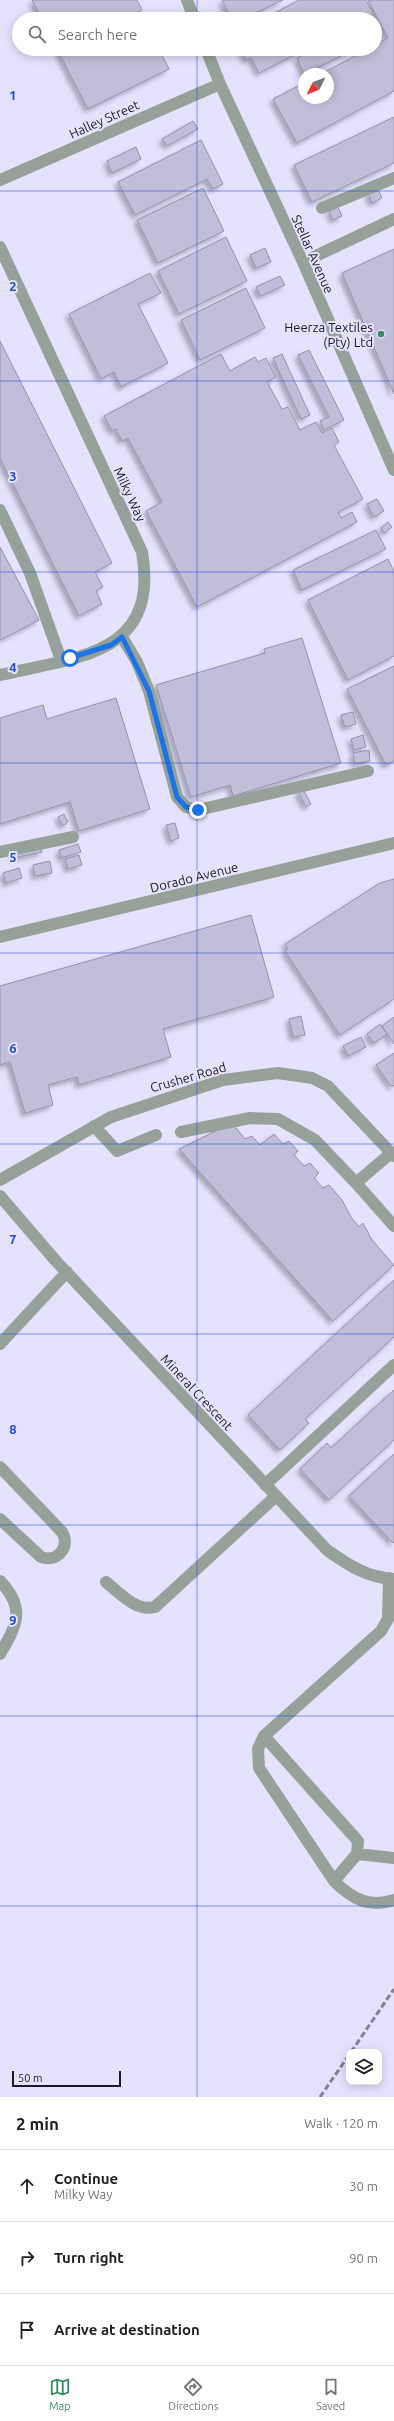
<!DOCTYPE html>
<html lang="en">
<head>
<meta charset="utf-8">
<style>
  :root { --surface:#fff; --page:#f6f6f6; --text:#202124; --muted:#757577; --line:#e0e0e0; --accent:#358d61 }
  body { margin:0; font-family:Ubuntu,sans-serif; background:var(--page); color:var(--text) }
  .controls { position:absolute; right:12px; bottom:12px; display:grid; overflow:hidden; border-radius:8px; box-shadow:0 2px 10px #0003 }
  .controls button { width:36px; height:36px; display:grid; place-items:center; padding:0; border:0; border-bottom:1px solid var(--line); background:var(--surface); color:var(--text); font:20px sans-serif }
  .compass { position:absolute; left:298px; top:68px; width:36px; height:36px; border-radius:50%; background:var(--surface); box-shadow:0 2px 10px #0003; rotate:227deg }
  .scale { position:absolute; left:12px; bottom:10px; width:109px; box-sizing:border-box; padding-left:4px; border:2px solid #1b1a23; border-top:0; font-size:11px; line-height:14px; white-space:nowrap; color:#1b1a23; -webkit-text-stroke:3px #e5e2fe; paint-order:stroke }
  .stop { position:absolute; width:12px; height:12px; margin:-9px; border:3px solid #1a73e8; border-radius:50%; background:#fff }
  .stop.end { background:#1a73e8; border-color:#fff; box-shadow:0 1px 4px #0008 }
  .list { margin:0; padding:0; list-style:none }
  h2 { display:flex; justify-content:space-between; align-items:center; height:52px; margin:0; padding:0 16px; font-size:17px }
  h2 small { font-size:13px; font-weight:400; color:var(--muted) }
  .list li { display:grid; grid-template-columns:26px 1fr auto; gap:12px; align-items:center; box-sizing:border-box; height:72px; padding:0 16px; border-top:1px solid var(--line) }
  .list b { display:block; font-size:15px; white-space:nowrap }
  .list p { margin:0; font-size:13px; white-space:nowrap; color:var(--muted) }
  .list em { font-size:13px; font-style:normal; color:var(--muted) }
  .icon { flex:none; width:22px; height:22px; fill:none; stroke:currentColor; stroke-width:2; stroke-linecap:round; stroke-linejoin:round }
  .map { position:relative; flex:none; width:394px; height:2097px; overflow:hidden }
  .search { position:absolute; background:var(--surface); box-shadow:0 2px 10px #0003; left:12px; right:12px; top:12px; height:44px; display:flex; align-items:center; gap:10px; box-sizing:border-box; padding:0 14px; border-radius:22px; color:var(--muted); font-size:15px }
  .sheet { height:268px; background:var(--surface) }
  nav { display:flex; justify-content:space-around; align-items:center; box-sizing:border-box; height:56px; border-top:1px solid var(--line); background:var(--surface); font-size:11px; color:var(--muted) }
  nav a { display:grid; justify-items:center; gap:2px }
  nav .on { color:var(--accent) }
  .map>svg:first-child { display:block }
  .building { fill:#c1bed9; stroke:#9491ab; filter:url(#shadow) }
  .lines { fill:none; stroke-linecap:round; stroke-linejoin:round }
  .minor { stroke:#95a199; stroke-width:12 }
  .rail { stroke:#817f92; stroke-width:3; stroke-dasharray:6 3; stroke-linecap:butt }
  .route { stroke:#1a73e8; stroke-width:5 }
  .grid { fill:none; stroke:#1d4ed8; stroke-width:1; stroke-opacity:0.55 }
  .poi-dot { fill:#358d61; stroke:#e5e2fe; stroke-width:1.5 }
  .labels { text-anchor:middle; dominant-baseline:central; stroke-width:4; stroke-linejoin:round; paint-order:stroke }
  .street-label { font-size:13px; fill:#1b1a23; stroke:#e5e2fe }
  .poi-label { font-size:13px; fill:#1b1a23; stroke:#e5e2fe; text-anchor:end }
  .grid-label { font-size:13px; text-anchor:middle; font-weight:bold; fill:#1d4ed8; stroke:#e5e2fe; stroke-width:4; stroke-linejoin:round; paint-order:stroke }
</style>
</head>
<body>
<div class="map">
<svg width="394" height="2097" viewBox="0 0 394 2097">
  <defs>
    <filter id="shadow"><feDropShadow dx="-3.5" dy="3.5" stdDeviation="2" flood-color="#0004"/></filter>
  </defs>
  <rect width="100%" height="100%" fill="#e5e2fe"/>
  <!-- building -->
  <path class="building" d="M32 0H137L142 10 125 19H42Z
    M222 0H283L242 19H231Z
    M299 0H366L373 14 364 19H263Z
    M368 0H394V91L297 143 273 99 304 83V98H328V74H321L368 49H375V45L388 38Z
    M57 49H159L169 69 88 109Z
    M241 49H306L259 73 251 58 246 60Z
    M316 49H355L304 74 297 58Z
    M394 117V163L312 202 294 165Z
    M193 121 198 129 167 146 162 139Z
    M201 140 223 184 213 189 207 179 135 215 118 182Z
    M136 147 141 159 112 173 107 161Z
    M203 188 224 231 158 263 137 220Z
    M378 189 382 198 372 203 368 193Z
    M338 207 342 216 333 220 329 211Z
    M226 237 247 281 179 314 158 271Z
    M265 248 271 262 256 268 250 255Z
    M394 249V394L342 273Z
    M150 273 161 293 138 304 168 363 121 387 114 372 101 379 69 314Z
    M280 276 285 285 260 296 256 287Z
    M246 288 265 328 200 360 181 320Z
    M0 341 112 563 95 572 103 587 96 591 102 604 79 616 0 458Z
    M309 350 344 420 324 430 320 421 329 417 298 355Z
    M221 354 230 371 255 357 258 362 266 358 276 377 267 382 282 409 288 407 300 430 316 422 322 433 332 428 339 442 334 445 363 499 338 512 341 518 352 512 357 522 197 607 146 511 162 502 128 438 122 441 116 429 112 431 104 416Z
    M282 354 310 415 301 419 273 358Z
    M377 499 384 511 374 517 367 504Z
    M388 522 392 527 385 533 381 528Z
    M376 530 386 549 302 590 293 570Z
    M0 547 39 620 0 640Z
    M388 559 394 571V656L348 680 308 600Z
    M302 638 341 763 233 796 230 785 191 797 156 685 265 653 264 649Z
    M394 666V761L386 765 347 689Z
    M116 698 150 809 79 831 70 802 0 824V718L43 705 47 719Z
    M353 712 356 724 345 727 341 715Z
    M363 735 366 747 354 750 351 739Z
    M369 750 370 761 355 764 353 753Z
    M303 789 311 804 306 807 298 792Z
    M64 814 68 822 63 826 58 817Z
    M175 823 179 838 171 841 166 825Z
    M78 844 81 852 61 858 59 850Z
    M40 845 42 852 14 858 13 852Z
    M79 855 82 865 68 869 65 859Z
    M50 861 52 873 35 876 33 865Z
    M19 868 22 878 6 883 3 873Z
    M394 879V999L340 1035 285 951 288 949 285 944 380 883Z
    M251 915 274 997 163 1029 171 1057 79 1085 77 1077 48 1085 53 1105 25 1113 10 1062 0 1065V986Z
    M301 1016 305 1035 293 1037 289 1019Z
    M394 1017V1044L382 1026Z
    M380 1024 387 1034 374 1043 367 1034Z
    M361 1037 366 1047 348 1056 343 1046Z
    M394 1053V1085L392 1087 376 1065Z
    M232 1123 245 1139 252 1136 260 1145 274 1134 283 1144 289 1141 298 1151 294 1155 304 1166 310 1163 319 1173 314 1178 323 1188 329 1185 342 1200 351 1217 359 1227 363 1223 372 1240 394 1265 333 1321 179 1149Z
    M394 1280V1337L305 1419 309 1423 280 1450 248 1415Z
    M394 1390V1440L329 1500 300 1469 327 1443 331 1448Z
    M394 1454V1542L393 1543 349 1496Z"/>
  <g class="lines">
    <!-- minor -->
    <path class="minor" d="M187 0 194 19
      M206 49 220 84 303 262 394 470
      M0 180 220 84
      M322 208 394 178
      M0 247 142 552C160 656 76 657 0 675
      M303 262 394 219
      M0 510 30 573 61 660
      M122 637 137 662 149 691 177 797 186 807 198 810 368 771
      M0 852 73 837
      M0 937 394 843
      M94 1126 117 1151 156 1135
      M181 1132 250 1118 278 1119 315 1140 356 1183 391 1153
      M0 1180 111 1117 223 1080 278 1073 312 1078 328 1086 394 1156
      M356 1183 394 1226
      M0 1196 55 1260 327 1550C348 1565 368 1578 394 1579
      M0 1344 67 1272
      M0 1467 62 1532C71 1547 57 1563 41 1557L0 1519
      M265 1485 394 1365
      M389 1578 388 1619 381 1631 264 1736 258 1749 259 1768 334 1881C352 1899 369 1908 394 1900
      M0 1581C26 1608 17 1625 0 1654
      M106 1582C120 1593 136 1612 155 1607L275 1497
      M264 1736 358 1841 357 1854 334 1881
      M357 1854 394 1858"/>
    <!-- rail -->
    <path class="rail" d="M351 2052 394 1989
      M320 2097 349 2055"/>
  </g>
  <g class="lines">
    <!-- route -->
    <path class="route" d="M70 658 111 645 122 637 149 691 177 797 186 807 198 810"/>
  </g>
  <!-- grid -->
  <path class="grid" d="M197 0V19M197 49V2097M0 191H394M0 381H394M0 572H394M0 763H394M0 953H394M0 1144H394M0 1334H394M0 1525H394M0 1716H394M0 1906H394"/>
  <!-- markers -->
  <circle class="poi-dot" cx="381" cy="334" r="4"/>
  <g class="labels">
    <!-- street labels -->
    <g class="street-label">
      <text transform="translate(104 119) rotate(-24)">Halley Street</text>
      <text transform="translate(313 254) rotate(66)">Stellar Avenue</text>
      <text transform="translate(130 494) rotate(65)">Milky Way</text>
      <text transform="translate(194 877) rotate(-14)">Dorado Avenue</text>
      <text transform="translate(188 1077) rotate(-16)">Crusher Road</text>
      <text transform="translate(197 1392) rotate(47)">Mineral Crescent</text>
    </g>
    <!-- poi labels -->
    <g class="poi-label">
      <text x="373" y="327">Heerza Textiles<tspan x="373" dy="15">(Pty) Ltd</tspan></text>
    </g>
  </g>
  <g class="grid-label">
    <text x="13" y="100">1</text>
    <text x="13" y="291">2</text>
    <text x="13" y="481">3</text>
    <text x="13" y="672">4</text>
    <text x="13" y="862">5</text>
    <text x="13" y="1053">6</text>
    <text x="13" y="1244">7</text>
    <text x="13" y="1434">8</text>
    <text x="13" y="1625">9</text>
  </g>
</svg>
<div class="controls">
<button><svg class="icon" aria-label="layers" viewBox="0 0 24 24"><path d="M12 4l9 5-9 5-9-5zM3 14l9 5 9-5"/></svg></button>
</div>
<svg class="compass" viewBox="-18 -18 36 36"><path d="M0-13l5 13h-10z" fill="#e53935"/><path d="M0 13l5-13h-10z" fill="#757577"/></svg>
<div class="scale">50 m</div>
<div class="stop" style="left:70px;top:658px"></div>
<div class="stop end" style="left:198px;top:810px"></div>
<div class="search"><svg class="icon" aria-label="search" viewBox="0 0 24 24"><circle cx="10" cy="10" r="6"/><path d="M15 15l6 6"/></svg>Search here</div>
</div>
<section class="sheet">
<h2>2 min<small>Walk · 120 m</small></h2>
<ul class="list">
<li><svg class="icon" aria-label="ahead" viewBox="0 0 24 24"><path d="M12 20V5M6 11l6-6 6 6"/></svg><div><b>Continue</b><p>Milky Way</p></div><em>30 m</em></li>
<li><svg class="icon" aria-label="right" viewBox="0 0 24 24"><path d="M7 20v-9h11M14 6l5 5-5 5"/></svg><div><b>Turn right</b></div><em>90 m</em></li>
<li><svg class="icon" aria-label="arrive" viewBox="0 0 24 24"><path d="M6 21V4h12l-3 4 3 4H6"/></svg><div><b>Arrive at destination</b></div></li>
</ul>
</section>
<nav>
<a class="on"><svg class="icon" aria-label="map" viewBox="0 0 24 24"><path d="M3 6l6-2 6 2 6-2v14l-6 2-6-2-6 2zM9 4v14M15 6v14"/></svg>Map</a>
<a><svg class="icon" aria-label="directions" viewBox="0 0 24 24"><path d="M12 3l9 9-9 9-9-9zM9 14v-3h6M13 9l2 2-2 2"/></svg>Directions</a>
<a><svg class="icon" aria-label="saved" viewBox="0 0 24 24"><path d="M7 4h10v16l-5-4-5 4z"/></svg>Saved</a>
</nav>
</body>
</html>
